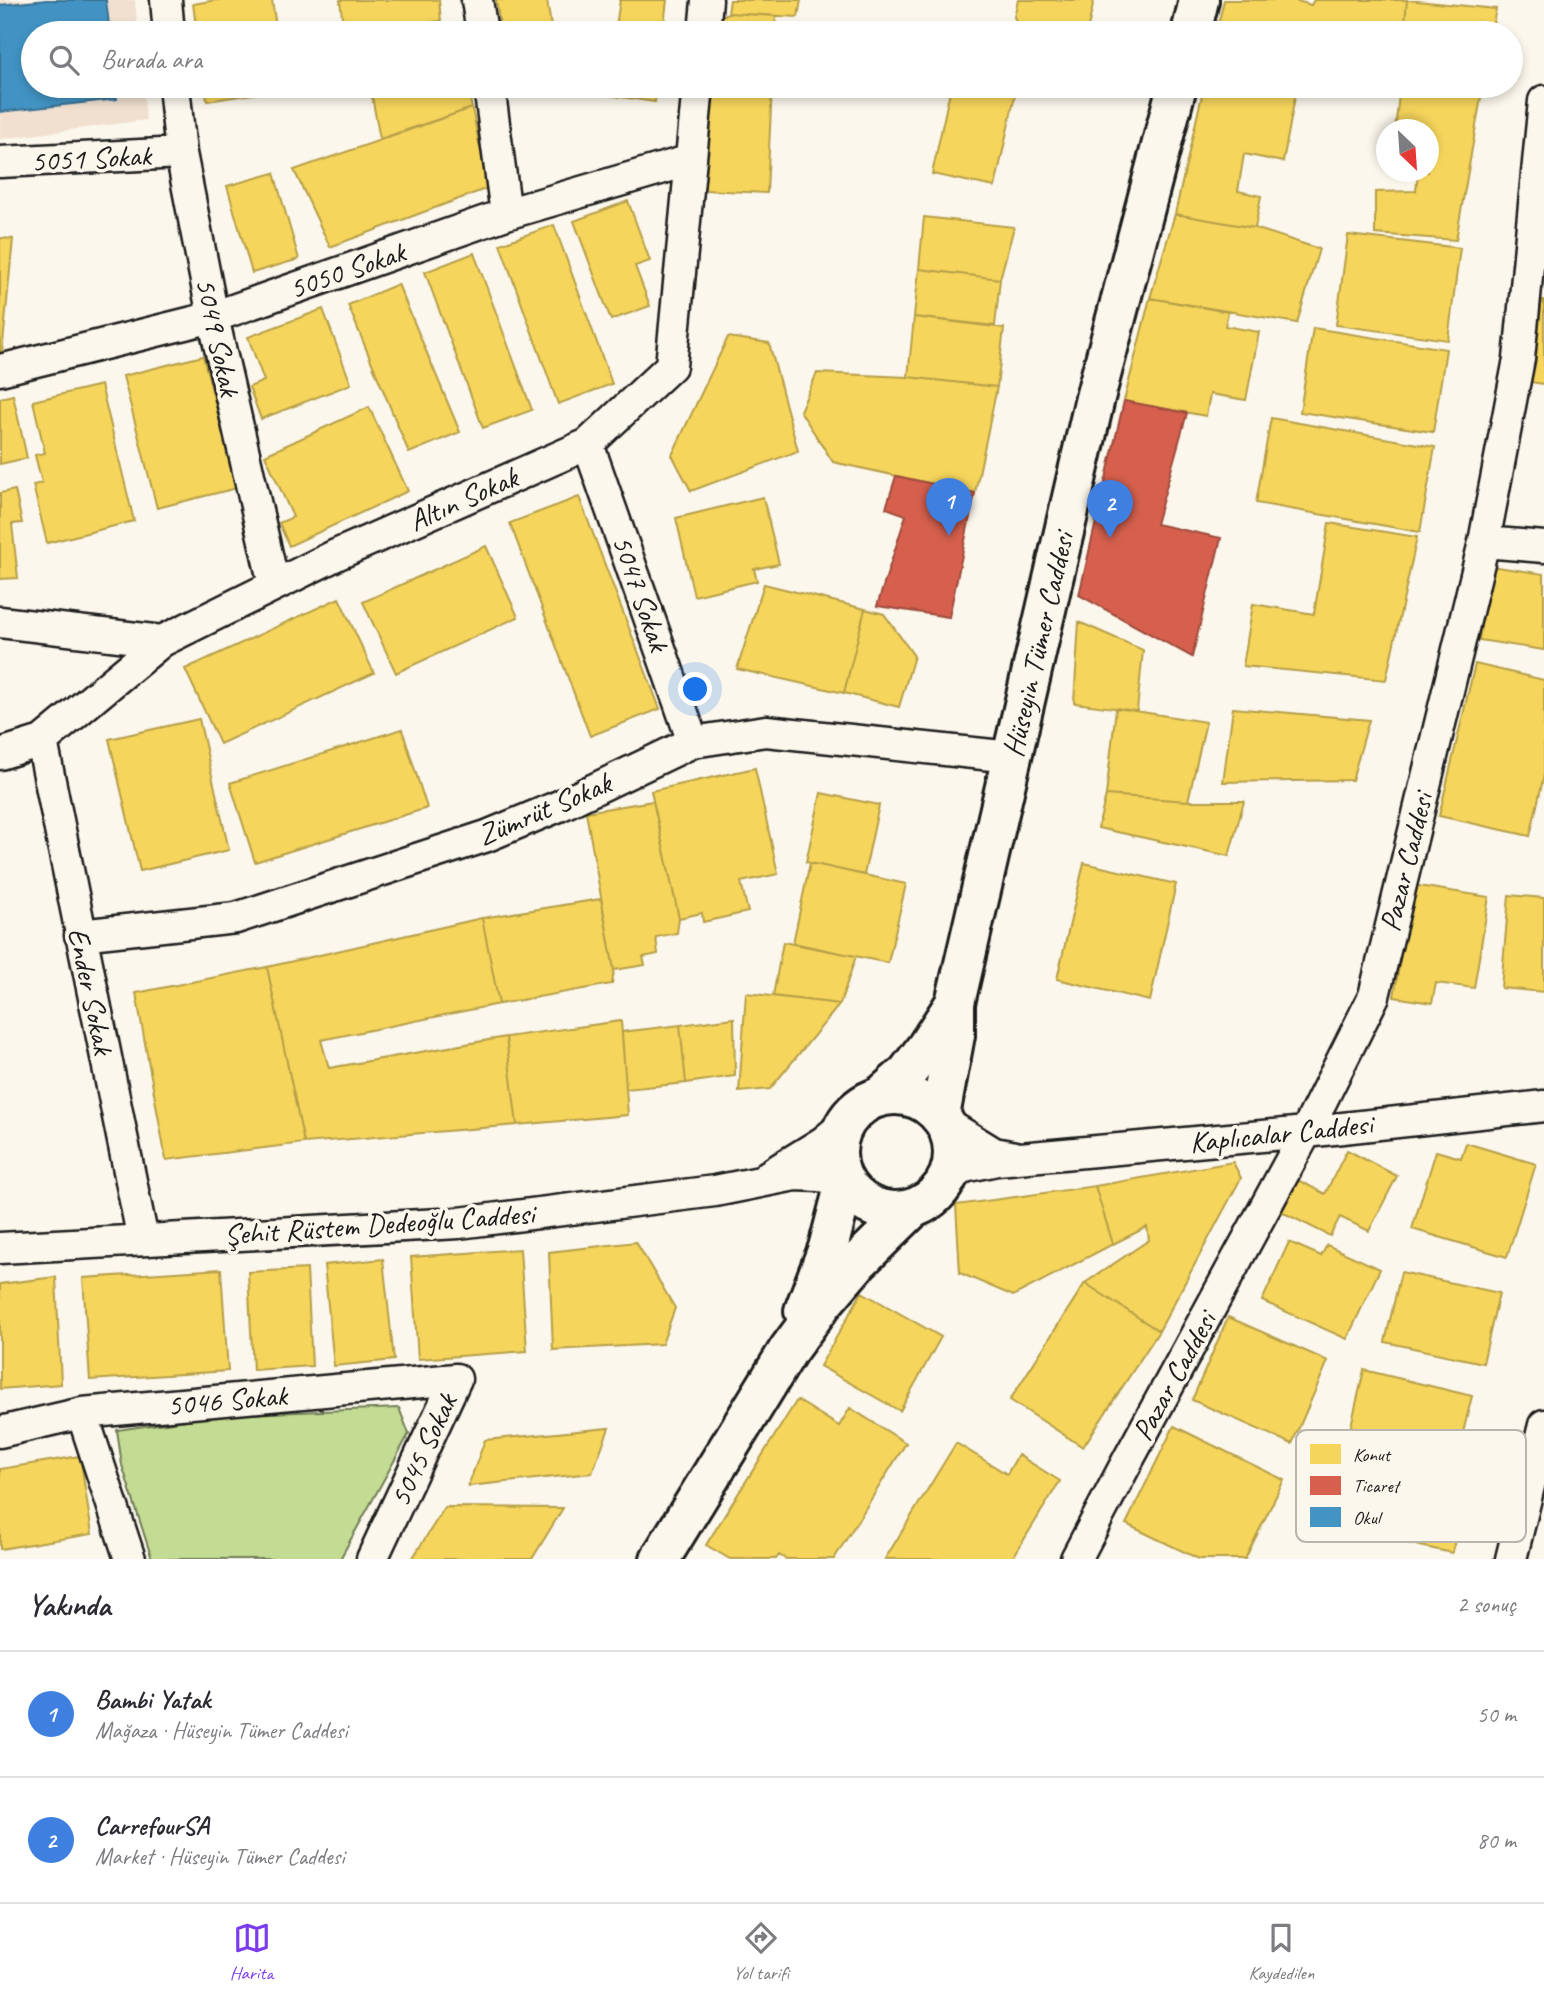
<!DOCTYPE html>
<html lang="tr">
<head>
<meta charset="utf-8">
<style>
  :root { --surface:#fff; --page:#f7f7f7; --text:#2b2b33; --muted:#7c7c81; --line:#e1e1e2; --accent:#7c3aed }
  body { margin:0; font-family:Caveat,sans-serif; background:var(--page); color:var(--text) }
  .compass { position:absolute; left:1376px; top:119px; width:63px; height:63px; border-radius:50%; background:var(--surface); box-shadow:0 4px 10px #0003; rotate:155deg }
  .you { position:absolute; left:696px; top:690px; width:24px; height:24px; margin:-18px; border:5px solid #fff; border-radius:50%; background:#1a73e8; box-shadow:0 0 0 10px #1a73e833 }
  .badge { display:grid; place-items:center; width:46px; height:46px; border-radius:50%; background:var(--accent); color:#fff; font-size:23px; font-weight:700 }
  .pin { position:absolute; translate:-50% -58px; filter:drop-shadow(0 2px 4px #0008) }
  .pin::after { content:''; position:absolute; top:37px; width:24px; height:21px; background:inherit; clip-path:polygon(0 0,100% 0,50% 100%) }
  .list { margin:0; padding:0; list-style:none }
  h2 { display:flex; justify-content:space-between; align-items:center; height:91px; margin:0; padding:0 28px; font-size:30px }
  h2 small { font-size:23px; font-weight:400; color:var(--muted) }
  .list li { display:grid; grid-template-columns:46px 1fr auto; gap:21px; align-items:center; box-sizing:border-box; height:126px; padding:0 28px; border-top:2px solid var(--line) }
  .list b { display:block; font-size:26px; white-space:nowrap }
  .list p { margin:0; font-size:23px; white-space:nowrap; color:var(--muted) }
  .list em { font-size:23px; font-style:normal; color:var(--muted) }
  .icon { flex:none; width:38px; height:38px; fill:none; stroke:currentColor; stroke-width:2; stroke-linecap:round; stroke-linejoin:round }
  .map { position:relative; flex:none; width:1544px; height:1559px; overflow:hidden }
  .search { position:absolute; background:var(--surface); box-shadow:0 4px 10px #0003; left:21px; right:21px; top:21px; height:77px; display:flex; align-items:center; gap:18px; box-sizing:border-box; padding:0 24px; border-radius:38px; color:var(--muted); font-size:26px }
  .sheet { height:343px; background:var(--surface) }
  nav { display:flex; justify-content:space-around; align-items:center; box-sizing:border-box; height:98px; border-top:2px solid var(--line); background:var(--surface); font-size:19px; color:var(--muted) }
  nav a { display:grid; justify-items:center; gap:4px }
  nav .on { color:var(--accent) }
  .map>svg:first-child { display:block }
  .built { fill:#f1e0d0 }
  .green { fill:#c3db92; stroke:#707c57; stroke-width:2 }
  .homes { fill:#f6d55c; stroke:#b59e49; stroke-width:2 }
  .shops { fill:#d6604d; stroke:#9e4c3e; stroke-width:2 }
  .schools { fill:#4393c3; stroke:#376f91; stroke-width:2 }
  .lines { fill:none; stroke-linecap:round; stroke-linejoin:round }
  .street-casing { stroke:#1c1c1c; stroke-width:35 }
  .secondary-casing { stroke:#1c1c1c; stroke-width:44 }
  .street { stroke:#fbf7ec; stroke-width:30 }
  .secondary { stroke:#fbf7ec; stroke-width:38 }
  .labels { text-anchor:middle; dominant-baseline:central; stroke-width:7; stroke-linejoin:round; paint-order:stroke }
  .street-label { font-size:30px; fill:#1c1c1c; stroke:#fbf7ec }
  .key { fill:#fbf7ec; stroke:#b8b5ae; stroke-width:2 }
  .key-label { font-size:19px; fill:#1c1c1c }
</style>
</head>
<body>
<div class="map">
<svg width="1544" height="1559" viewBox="0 0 1544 1559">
  <rect width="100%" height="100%" fill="#fbf7ec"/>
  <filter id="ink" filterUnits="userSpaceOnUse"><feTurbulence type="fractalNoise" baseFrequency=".0143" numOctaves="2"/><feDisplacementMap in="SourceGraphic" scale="14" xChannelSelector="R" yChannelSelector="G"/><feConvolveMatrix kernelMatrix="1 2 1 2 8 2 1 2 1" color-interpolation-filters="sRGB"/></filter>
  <g filter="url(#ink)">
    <!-- built -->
    <path class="built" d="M0 0H135L138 33H33V86H143L146 120 0 139Z"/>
    <!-- green -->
    <path class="green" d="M399 1408 409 1434 340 1559H152L122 1465 117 1430 221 1415Z"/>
    <!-- homes -->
    <path class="homes" d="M216 0H272L277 33H197L193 4Z
      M340 0H439L441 21 344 33Z
      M496 0H547L552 33H501Z
      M620 0H667L663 33H615Z
      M730 0H801L798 17 728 13Z
      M1018 0H1094L1088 28H1019L1014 17Z
      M1224 0H1294L1311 5 1314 0H1407L1404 33H1216Z
      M1407 0 1496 9 1491 33H1404Z
      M728 13 776 16 775 33H717L718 18Z
      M205 86H285V89L207 101Z
      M370 86H467L472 108 380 139Z
      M608 86H657L655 102 607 95Z
      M713 86H772L767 193 704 190Z
      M951 86H1017L995 187 932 174Z
      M1204 86H1297L1283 162 1244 154 1238 191 1261 196 1255 228 1175 214Z
      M1325 86H1361L1359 92Z
      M1400 86H1483L1456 240 1375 234V192L1416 191 1418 172H1428V130H1395Z
      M472 108 488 188 330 247 294 170Z
      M274 173 299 259 252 273 227 186Z
      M628 201 650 261 635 266 650 306 611 320 574 221Z
      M1175 214 1255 228 1319 249 1297 323 1150 298Z
      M924 217 1014 227 1000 279 919 269Z
      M554 225 612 384 558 404 500 244Z
      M1348 235 1460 248 1448 340 1336 325Z
      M0 238 13 239 2 354H0Z
      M474 253 532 410 483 428 425 272Z
      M919 269 1000 279 995 326 914 317Z
      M398 284 460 432 409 453 348 305Z
      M1150 298 1228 312 1225 326 1259 332 1246 400 1210 394 1206 416 1124 401Z
      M1542 300H1544V384L1530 382Z
      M323 309 351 384 261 419 249 387 264 381 248 337Z
      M914 317 1004 328 997 387 908 377Z
      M1313 328 1446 349 1433 432 1300 412Z
      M728 337 769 343 798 451 691 491 672 455Z
      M203 356 237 488 157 508 123 376Z
      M817 373 908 377 997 387 975 493 833 462 800 411Z
      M101 385 134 521 47 543 33 485 42 483 35 455 45 453 33 401Z
      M13 395 27 458 0 464V398Z
      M369 407 408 491 289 546 279 523 293 517 265 455Z
      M1271 418 1435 447 1420 532 1256 503Z
      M15 490 22 523 12 524 18 578 0 579V493Z
      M579 497 660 709 590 736 510 523Z
      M763 497 779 564 754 569 757 581 694 596 676 518Z
      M1329 523 1417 537 1386 680 1243 666 1253 604 1314 614Z
      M486 546 518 617 396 673 363 602Z
      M1490 566 1544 574V650L1479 640Z
      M764 584 865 609 844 693 737 669Z
      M339 598 374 673 220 744 185 669Z
      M865 609 884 614 914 656 899 707 844 693Z
      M1079 622 1143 650 1137 711 1074 703Z
      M1475 664 1544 680V775L1530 836 1439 816Z
      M1116 708 1206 722 1188 801 1106 795Z
      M1233 708 1369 720 1352 780 1223 782Z
      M199 719 229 850 140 871 109 739Z
      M402 729 427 808 255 862 230 783Z
      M755 768 778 874 741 882 748 912 703 922 702 913 679 918 651 791Z
      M821 793 879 805 864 875 806 862Z
      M1106 795 1188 801H1244L1229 856 1098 828Z
      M653 801 679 918 677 933 656 937 658 954 643 957 645 965 614 970 586 812Z
      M810 863 906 884 888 963 793 943Z
      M1084 863 1176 884 1150 1001 1057 979Z
      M1412 885 1489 897 1474 988 1436 983 1432 1003 1394 997Z
      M1509 895 1544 898V992L1501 988Z
      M601 899 614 970 612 984 499 1004 482 918Z
      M482 918 499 1004 321 1040 329 1068 506 1037 517 1125 304 1143 267 967Z
      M783 942 856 956 840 1004 773 996Z
      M267 967 304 1143 166 1160 136 993Z
      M746 993 840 1004 770 1089 739 1092Z
      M734 1018 735 1076 686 1083 680 1025Z
      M621 1021 628 1115 517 1125 506 1037Z
      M680 1025 686 1083 626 1089 622 1032Z
      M1466 1143 1536 1164 1507 1257 1412 1229 1436 1151 1461 1158Z
      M1347 1150 1397 1176 1369 1231 1340 1217 1330 1236 1282 1212 1298 1180 1325 1194Z
      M1233 1162 1241 1178 1159 1331 1085 1283 1149 1240 1147 1227 1113 1244 1095 1186Z
      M1095 1186 1113 1244 1013 1296 960 1273 956 1205Z
      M636 1242 675 1308 662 1344 553 1350 549 1252Z
      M1289 1242 1321 1256 1327 1245 1380 1269 1347 1339 1262 1301Z
      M520 1249 527 1351 418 1359 411 1257Z
      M383 1259 394 1360 334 1366 324 1265Z
      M221 1269 228 1371 90 1380 83 1278Z
      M307 1269 312 1366 253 1370 248 1272Z
      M1401 1272 1499 1293 1483 1363 1385 1342Z
      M56 1277 61 1384 0 1389V1284Z
      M1085 1283 1159 1331 1083 1447 1010 1400Z
      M862 1292 941 1337 900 1411 820 1366Z
      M1228 1317 1328 1361 1292 1444 1192 1400Z
      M1364 1370 1472 1396 1454 1469 1347 1443Z
      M797 1400 839 1426 850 1408 906 1443 834 1559H786L779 1555 776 1559H730L706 1545Z
      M1174 1426 1284 1480 1245 1559H1199L1126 1524Z
      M609 1428 592 1473 468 1486 485 1440Z
      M956 1443 1007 1474 1018 1455 1060 1481 1012 1559H885Z
      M80 1456 92 1534 0 1549V1469Z
      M1334 1468 1465 1498 1452 1553 1321 1524Z
      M445 1507 563 1508 532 1559H412Z"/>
    <!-- shops -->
    <path class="shops" d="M1124 401 1187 413 1156 524 1221 538 1192 657 1079 595Z
      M896 476 975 493 949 617 877 606 906 515 886 508Z"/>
    <!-- schools -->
    <path class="schools" d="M46 0H106L110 33H33V86H115L117 99 0 112V5Z"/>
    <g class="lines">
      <defs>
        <path id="street" d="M166 0 169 33
          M477 0 482 33
          M704 33 707 0
          M174 86 181 153 213 317 274 585
          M489 86 506 214
          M0 162 181 153
          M0 370 213 317 506 214 691 160
          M588 444 693 742
          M1484 542 1544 547
          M0 622 162 641
          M42 741 143 1240
          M0 754 42 741 162 641 336 555 588 444 671 366 698 86
          M80 935 236 918 487 836 559 806 693 742 766 731 1011 757
          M947 1124 994 1153 1015 1157
          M768 1176 823 1142 846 1123
          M948 1179 964 1167 997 1160 1306 1132 1544 1106
          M0 1248 459 1223 715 1191 795 1175 820 1176 845 1183
          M82 1413 130 1559
          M0 1432 82 1413 456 1379
          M372 1559 456 1379
          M1076 1559 1128 1460 1306 1132 1374 996 1484 542 1519 359 1544 101
          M1511 1559 1544 1425"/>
        <g id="secondary">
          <path d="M1191 33 1199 0"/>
          <path id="s1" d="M955 1003 1095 398 1177 86"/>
          <circle cx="895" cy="1153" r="58"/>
          <path d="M881 1096 907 1073 927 1046 955 1003V1035L940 1116"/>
          <path d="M804 1311 828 1248 845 1183"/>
          <path d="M660 1559 789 1349 823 1303 859 1261 912 1209"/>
        </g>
      </defs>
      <!-- street casing -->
      <use href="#street" class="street-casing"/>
      <!-- secondary casing -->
      <use href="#secondary" class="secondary-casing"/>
      <!-- street -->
      <use href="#street" class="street"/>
      <!-- secondary -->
      <use href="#secondary" class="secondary"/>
    </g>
  </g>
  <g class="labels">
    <!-- street labels -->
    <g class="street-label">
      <text transform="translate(91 158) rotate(-3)">5051 Sokak</text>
      <text transform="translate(347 270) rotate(-19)">5050 Sokak</text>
      <text transform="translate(218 337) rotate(78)">5049 Sokak</text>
      <text transform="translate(463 499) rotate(-24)">Altın Sokak</text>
      <text transform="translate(641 593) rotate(71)">5047 Sokak</text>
      <text stroke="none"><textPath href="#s1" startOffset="368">Hüseyin Tümer Caddesi</textPath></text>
      <text transform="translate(544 809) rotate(-23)">Zümrüt Sokak</text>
      <text transform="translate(1406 862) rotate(-76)">Pazar Caddesi</text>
      <text transform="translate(91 991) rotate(78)">Ender Sokak</text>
      <text transform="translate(1281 1133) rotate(-6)">Kaplıcalar Caddesi</text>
      <text transform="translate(379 1224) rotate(-4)">Şehit Rüstem Dedeoğlu Caddesi</text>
      <text transform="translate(1174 1376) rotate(-61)">Pazar Caddesi</text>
      <text transform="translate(227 1400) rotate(-5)">5046 Sokak</text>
      <text transform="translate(423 1450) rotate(-65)">5045 Sokak</text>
    </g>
  </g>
  <!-- legend -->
  <rect x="1296" y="1430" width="230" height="112" rx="10" class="key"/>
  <rect x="1310" y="1444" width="31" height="20" fill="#f6d55c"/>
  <rect x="1310" y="1476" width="31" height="19" fill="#d6604d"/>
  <rect x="1310" y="1507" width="31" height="20" fill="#4393c3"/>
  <g class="key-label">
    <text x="1353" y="1461">Konut</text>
    <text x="1353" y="1492">Ticaret</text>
    <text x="1353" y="1524">Okul</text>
  </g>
</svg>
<svg class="compass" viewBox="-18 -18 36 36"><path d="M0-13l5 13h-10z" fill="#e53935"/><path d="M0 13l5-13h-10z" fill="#7c7c81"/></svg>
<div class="you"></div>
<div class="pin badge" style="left:949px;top:536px;background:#3f7fe0">1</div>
<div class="pin badge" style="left:1110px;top:538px;background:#3f7fe0">2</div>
<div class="search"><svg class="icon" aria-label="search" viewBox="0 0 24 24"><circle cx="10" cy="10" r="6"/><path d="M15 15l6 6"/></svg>Burada ara</div>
</div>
<section class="sheet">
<h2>Yakında<small>2 sonuç</small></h2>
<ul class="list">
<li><span class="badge" style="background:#3f7fe0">1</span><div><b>Bambi Yatak</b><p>Mağaza · Hüseyin Tümer Caddesi</p></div><em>50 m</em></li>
<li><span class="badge" style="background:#3f7fe0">2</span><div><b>CarrefourSA</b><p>Market · Hüseyin Tümer Caddesi</p></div><em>80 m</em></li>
</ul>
</section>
<nav>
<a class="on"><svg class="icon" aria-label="map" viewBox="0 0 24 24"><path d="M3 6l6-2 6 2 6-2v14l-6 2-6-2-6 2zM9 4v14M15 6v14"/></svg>Harita</a>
<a><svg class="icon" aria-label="directions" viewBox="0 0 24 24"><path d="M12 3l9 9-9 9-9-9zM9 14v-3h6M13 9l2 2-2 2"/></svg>Yol tarifi</a>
<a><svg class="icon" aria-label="saved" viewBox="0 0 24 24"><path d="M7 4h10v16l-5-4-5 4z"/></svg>Kaydedilen</a>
</nav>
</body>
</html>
